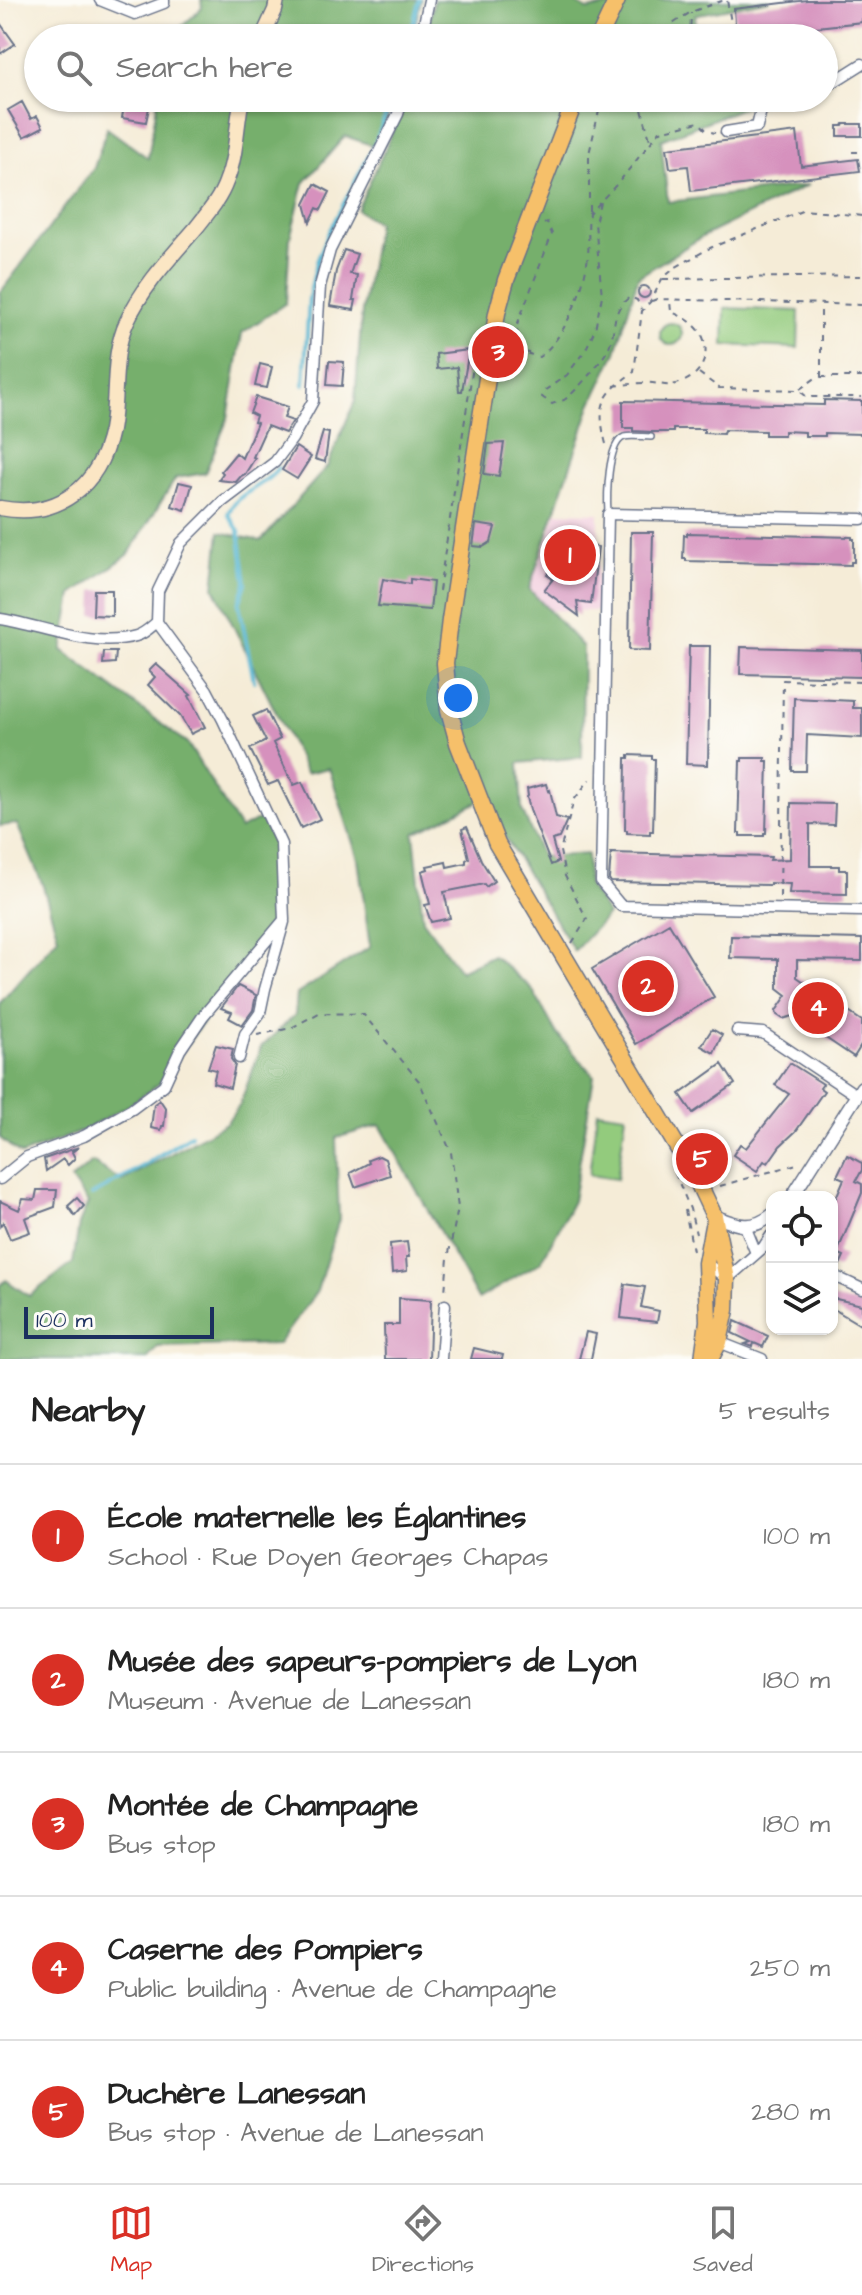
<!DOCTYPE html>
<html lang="en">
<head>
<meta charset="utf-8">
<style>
  :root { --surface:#fff; --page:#f6f6f6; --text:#222; --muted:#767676; --line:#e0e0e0; --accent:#d93025 }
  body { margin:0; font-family:"Architects Daughter",sans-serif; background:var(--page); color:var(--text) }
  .controls { position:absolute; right:24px; bottom:24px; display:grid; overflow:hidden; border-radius:16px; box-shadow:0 2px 6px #0004 }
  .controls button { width:72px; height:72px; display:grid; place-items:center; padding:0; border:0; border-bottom:2px solid var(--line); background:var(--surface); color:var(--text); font:40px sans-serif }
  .scale { position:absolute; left:24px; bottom:20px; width:190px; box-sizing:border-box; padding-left:8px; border:4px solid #1b2f5e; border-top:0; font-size:22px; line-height:28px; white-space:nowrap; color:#1b2f5e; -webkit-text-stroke:6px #fdfcf7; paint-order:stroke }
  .you { position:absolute; left:458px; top:698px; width:28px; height:28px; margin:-20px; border:6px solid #fff; border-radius:50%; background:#1a73e8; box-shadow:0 0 0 12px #1a73e833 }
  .badge { display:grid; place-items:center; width:52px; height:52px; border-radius:50%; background:var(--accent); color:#fff; font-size:26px; font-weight:700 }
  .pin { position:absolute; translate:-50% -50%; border:4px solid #fff; box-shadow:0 2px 8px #0006 }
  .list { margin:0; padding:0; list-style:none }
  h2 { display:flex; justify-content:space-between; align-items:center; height:104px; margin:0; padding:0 32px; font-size:34px }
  h2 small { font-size:26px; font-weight:400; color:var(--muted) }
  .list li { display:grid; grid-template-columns:52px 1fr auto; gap:24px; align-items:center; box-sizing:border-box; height:144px; padding:0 32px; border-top:2px solid var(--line) }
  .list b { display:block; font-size:30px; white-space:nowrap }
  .list p { margin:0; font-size:26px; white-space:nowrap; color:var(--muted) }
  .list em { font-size:26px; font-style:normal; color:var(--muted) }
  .icon { flex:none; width:44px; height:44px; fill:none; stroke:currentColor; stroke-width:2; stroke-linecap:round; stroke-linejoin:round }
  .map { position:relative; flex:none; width:862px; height:1359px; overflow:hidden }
  .search { position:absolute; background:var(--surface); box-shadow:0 2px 6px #0004; left:24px; right:24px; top:24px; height:88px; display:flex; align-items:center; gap:20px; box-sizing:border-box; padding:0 28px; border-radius:44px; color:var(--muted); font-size:30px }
  .sheet { height:824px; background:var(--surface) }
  nav { display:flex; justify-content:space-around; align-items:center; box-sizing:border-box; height:112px; border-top:2px solid var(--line); background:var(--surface); font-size:22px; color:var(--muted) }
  nav a { display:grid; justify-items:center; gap:4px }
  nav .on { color:var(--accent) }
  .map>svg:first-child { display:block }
  .built { fill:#f3cfe0 }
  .green { fill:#93cb7d; stroke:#577d6e; stroke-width:2 }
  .forest { fill:#76af6c; stroke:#486f65; stroke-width:2 }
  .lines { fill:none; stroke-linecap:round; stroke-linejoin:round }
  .stream { stroke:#55b6d3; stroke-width:4 }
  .building { fill:#d691bd }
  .service-casing { stroke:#677188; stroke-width:8 }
  .minor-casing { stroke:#677188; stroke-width:13 }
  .tertiary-casing { stroke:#677188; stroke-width:15 }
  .secondary-casing { stroke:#677188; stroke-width:17 }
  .primary-casing { stroke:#677188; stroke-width:19 }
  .path { stroke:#677188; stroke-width:2; stroke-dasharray:6 6; stroke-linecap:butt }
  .service { stroke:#fff; stroke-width:5 }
  .minor { stroke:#fff; stroke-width:10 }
  .tertiary { stroke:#fff; stroke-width:12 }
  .secondary { stroke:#fbe6c4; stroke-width:14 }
  .primary { stroke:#f6c06b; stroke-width:16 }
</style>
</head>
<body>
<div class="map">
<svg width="862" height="1359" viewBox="0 0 862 1359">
  <rect width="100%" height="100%" fill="#fdfcf7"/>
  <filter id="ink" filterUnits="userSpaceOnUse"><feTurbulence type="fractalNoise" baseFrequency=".0125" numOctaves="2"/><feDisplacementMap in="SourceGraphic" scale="16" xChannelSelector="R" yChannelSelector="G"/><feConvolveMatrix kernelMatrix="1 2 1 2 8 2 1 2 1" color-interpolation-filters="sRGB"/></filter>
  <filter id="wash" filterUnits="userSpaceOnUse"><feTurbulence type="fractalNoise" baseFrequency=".006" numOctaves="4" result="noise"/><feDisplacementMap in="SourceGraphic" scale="32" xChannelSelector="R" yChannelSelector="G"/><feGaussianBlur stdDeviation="1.8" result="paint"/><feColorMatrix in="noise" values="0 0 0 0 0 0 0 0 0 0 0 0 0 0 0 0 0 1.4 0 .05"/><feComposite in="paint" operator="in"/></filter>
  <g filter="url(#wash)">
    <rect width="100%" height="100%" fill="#f5ecd7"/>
    <!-- built -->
    <path class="built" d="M557 512 599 513 597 611 527 610V596Z"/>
    <!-- green -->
    <path class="green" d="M725 308 799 311 798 348 724 345Z
      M660 334a11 11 0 1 1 22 0a11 11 0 1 1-22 0Z
      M597 1111 626 1115 617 1179 589 1175Z"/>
    <!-- forest -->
    <path class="forest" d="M201 0H421L412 38H169L202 8Z
      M434 0H570L588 10 619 4 621 0H770L695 15 697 38H426Z
      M158 98H395L377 147 345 136 304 183 290 238 286 303 242 333 228 418 205 473 176 478 128 555 72 595 62 650 188 744 240 829 262 818 276 849 277 888 273 921 160 1083 129 1105 85 1130 21 1155 0 1138V1003L58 937 42 883 17 824 0 826V293L94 168 107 128 148 158Z
      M408 98H746L747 106 661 140 668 202 808 185 702 237 638 277 616 352 591 405 529 589 583 647 582 757 519 763 522 810 542 857 587 854 588 885 608 915 574 951 507 840 488 797 414 833 423 920 460 971 493 955 532 989 557 1034 594 1076 573 1201 541 1262 478 1299 380 1125 336 1138 339 1219 317 1291 278 1344 158 1347 147 1359H0V1286L6 1280 29 1296 73 1263 79 1224 88 1203 71 1180 92 1162 122 1181 226 1123 240 1104 261 1047 295 1015 297 994 370 947 358 859 329 768 306 773 214 587 220 532 261 541 327 467 355 401 362 311 377 223 357 210Z"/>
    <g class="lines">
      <!-- stream -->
      <path class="stream" d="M410 38 419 0
        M304 385 309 298 317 262 328 234 375 144 392 98
        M254 681 239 604 246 583 239 531 228 514C236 492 265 487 278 468
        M92 1195 143 1166 191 1135"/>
    </g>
    <g id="blocks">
      <!-- building -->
      <path class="building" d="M807 0H862V22L736 36 734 9Z
        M0 23 15 44 0 54Z
        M125 100 140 103V100L150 103 146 122 122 118Z
        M22 102 31 119 37 116 43 127 24 137 8 110Z
        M844 124H862V136H838V126H843Z
        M797 132 801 166 858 159 860 171 691 191 688 166 670 168 667 148Z
        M315 184 330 192 321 210 317 208 310 222 305 204Z
        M344 250 357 254 350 274 357 275 353 300H356L354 310 330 306 336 271Z
        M638 292a6 6 0 1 1 12 0a6 6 0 1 1-12 0Z
        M469 350 462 391H459L457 367 437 369 436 354Z
        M329 361 344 362 342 386 327 385Z
        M260 364 272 367 267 388 255 386Z
        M256 397 288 407 284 418 293 421 285 433 267 426 253 457 255 458 245 474 241 476 236 482 218 480 223 473 221 471 236 453 242 458 257 423 254 422 256 416 250 413Z
        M824 400 862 401V434L825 433V436H805V432L784 431V435H765V431L724 430 723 434 704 433V429H673V432H652L633 431V428H623V401L824 405Z
        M323 432 329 433 325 462 315 459Z
        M504 443 499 476 484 474 488 444Z
        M296 447 311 457 297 479 282 470Z
        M179 482 192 485 185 510 172 506Z
        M476 524 495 527 491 542 483 547 473 546Z
        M631 532H653L650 651 629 650Z
        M687 533 852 537V539H854V562H851V565L686 561V559H683L684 535 687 536Z
        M565 537 569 543 598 547 591 604 577 602 579 616 544 590 553 579 547 575 555 564 549 559 557 549 553 545Z
        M383 579 410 584V579L433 582 430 610 378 606Z
        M94 590H112V616L93 615Z
        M689 646H710L708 765 686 764Z
        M741 647 862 650V677L740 674Z
        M104 652H116L115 663 103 664Z
        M156 664 191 695 189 696 205 727 191 734 180 716 148 685 155 677 149 671Z
        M794 698 853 701V708H862V738L807 735 806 771H792Z
        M266 710 280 739 273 743 289 776 294 785 302 782 320 819 301 828 278 781 268 785 250 749 266 741 253 716Z
        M629 755 652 756V759H655L653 831H650V834L627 833V830H625L626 758H629Z
        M742 758H765V761H768L766 833H764V836H740V833H738L740 761H742Z
        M546 784 548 791 550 790 556 817 567 820 559 838 552 840 558 862 551 865 530 810 527 797 528 796 527 789Z
        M791 803 835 804 834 825 810 824V866H839V870H847V894L789 893 790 884 770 883V885L611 882 609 879 611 853 771 857 770 860 790 859Z
        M467 827 481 860 494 881 486 887 484 884 444 892 450 918 431 922 425 905 430 904 422 871 428 869 427 866 446 862 447 867 466 863V860L469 858 462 829Z
        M669 923 714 997 636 1044 592 969Z
        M731 936 862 939V961L797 960V977L862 1021V1044L854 1057 793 1016 783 1019 777 1015 776 1011 787 995 778 988V959L730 958Z
        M238 986 256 995 253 1010 242 1025 229 1018 232 1012 221 1008Z
        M712 1029 722 1035 714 1053 701 1046Z
        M216 1045 233 1049 231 1059 235 1065 230 1088 213 1083 216 1070 208 1068Z
        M790 1063 823 1084 820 1088 824 1091 796 1131 780 1146 768 1163 764 1161 757 1171 733 1155 740 1144 746 1148 789 1094 775 1085Z
        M722 1064 735 1084 693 1113 680 1094Z
        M160 1100 166 1109 164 1126H162L161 1130 151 1128 154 1104Z
        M79 1147 72 1152 75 1158 68 1165 63 1159 46 1171 44 1159Z
        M847 1155 862 1163V1170L856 1181 862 1184V1193L837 1253 844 1256 838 1269 832 1267V1207L844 1179 837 1176Z
        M379 1156 385 1159 390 1175 355 1187 350 1173 369 1163 368 1160Z
        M37 1190H57L55 1207 25 1218 30 1232 10 1239 3 1222 0 1226V1201L19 1210 23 1199 35 1200Z
        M77 1198 84 1206 75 1216 68 1206Z
        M407 1242 409 1257H406L407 1271 392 1273 390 1244Z
        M625 1284 645 1287 641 1307 659 1311 657 1322 621 1318Z
        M399 1298 431 1300 429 1359H385L384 1325H399Z
        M832 1298 862 1305V1326L832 1308Z
        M735 1321 768 1336 763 1347 754 1343 753 1347 745 1344 751 1342 732 1333Z
        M586 1332 596 1334 591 1359H579Z
        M474 1348 503 1355 502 1359H471Z"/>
    </g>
  </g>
  <g filter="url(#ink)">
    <use href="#blocks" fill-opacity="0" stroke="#677188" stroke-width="2"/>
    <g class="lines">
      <defs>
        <path id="service" d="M608 513C607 498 607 444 624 437 631 435 643 437 651 437"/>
        <path id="minor" d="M100 0 135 14 164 3V0
          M421 38 429 0
          M824 85 835 81 862 64
          M726 132 757 127 761 110 791 98
          M862 519 608 514 601 882 621 906 862 911
          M0 619C44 626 92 648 136 636 144 634 151 627 157 622
          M157 622 158 591 181 543 222 502 275 462 292 439 313 401 320 286 330 250 398 114 403 98
          M737 1031 763 1033 856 1095
          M239 1058 245 1034 260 1013 265 989 284 922
          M0 1179 27 1157 84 1136 132 1109 164 1085 180 1050 203 1016 284 920 281 844 223 720 207 690 157 622
          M745 1226 756 1253
          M706 1263 727 1279 766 1245 772 1249
          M832 1275 862 1289
          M719 1342 762 1359
          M441 1359 445 1305"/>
        <path id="tertiary" d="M792 1197 862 1087
          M714 1216C737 1225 751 1232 772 1215
          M766 1245 772 1236"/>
        <path id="secondary" d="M262 38 275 10 277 0
          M0 508C58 519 99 487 111 430 118 394 111 355 127 321 143 286 171 257 196 228 207 214 220 199 226 182 237 155 236 126 242 98"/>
        <path id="primary" d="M599 38 617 0
          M576 98 506 280 497 313 450 620 445 663 449 710 458 743 497 844 697 1180 714 1216 727 1279 726 1310 719 1342 710 1359
          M703 1359 708 1321 706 1263 713 1226"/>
      </defs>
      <!-- service casing -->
      <use href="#service" class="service-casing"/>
      <!-- minor casing -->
      <use href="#minor" class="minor-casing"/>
      <!-- tertiary casing -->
      <use href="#tertiary" class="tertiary-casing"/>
      <!-- secondary casing -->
      <use href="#secondary" class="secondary-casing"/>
      <!-- primary casing -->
      <use href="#primary" class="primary-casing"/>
      <!-- path -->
      <path class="path" d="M718 32 732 28 727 0
        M641 38 668 27 691 12 724 0
        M690 38 691 13
        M639 98 650 140
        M852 152H862
        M600 202 595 223 602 296 595 329 586 349 567 375 544 391 542 397 552 404C554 403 562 401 564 400 573 395 606 357 609 347 617 327 610 311 630 297L637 300 641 309
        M589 211V154L602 98
        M544 224 547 222 552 234 516 328 522 346 529 354 539 357C564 339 582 294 587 263 590 247 587 230 589 213L618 183 660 131 699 122 707 131 715 133
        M663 279 862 276
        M652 301 657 299 862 305
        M699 373 719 388 799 390 807 397H862
        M821 377V306
        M614 386C624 385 635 383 646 383 654 382 663 386 671 385 694 382 711 363 704 340 699 325 685 317 671 312L670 301
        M800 389 817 377H862
        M606 444C596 405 602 394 634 372L642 311 651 301 662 279 676 267 710 248 804 210 862 216
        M439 591 474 360
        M780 897 783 680 862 682
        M572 943 587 919 565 876 560 851 574 800 590 779
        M257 1035 291 1028 319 1013 363 1014 419 1081 451 1152 458 1208 448 1258 445 1292
        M675 1173 690 1209 696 1234
        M720 1186 797 1164
        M685 1210 693 1251"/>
      <!-- service -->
      <use href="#service" class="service"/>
      <!-- minor -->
      <use href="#minor" class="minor"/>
      <!-- tertiary -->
      <use href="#tertiary" class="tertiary"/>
      <!-- secondary -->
      <use href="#secondary" class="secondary"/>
      <!-- primary -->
      <use href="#primary" class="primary"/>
    </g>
  </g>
</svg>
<div class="controls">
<button><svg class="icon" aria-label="locate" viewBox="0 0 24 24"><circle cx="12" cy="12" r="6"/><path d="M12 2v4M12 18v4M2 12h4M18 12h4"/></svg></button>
<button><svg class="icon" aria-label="layers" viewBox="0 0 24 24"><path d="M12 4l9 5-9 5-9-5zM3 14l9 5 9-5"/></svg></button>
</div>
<div class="scale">100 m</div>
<div class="you"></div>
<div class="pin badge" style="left:570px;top:555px">1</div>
<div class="pin badge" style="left:648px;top:986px">2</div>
<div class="pin badge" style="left:498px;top:352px">3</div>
<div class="pin badge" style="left:818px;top:1008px">4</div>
<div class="pin badge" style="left:702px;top:1159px">5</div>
<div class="search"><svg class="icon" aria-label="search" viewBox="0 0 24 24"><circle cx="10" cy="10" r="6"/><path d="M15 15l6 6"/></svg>Search here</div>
</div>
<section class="sheet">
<h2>Nearby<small>5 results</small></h2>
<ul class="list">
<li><span class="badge">1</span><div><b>École maternelle les Églantines</b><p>School · Rue Doyen Georges Chapas</p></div><em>100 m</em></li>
<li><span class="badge">2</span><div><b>Musée des sapeurs-pompiers de Lyon</b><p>Museum · Avenue de Lanessan</p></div><em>180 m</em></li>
<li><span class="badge">3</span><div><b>Montée de Champagne</b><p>Bus stop</p></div><em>180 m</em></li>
<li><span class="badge">4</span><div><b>Caserne des Pompiers</b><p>Public building · Avenue de Champagne</p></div><em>250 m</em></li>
<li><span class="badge">5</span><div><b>Duchère Lanessan</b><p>Bus stop · Avenue de Lanessan</p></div><em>280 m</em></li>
</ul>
</section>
<nav>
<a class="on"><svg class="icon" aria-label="map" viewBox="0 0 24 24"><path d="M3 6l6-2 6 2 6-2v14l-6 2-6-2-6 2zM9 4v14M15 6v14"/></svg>Map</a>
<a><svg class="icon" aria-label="directions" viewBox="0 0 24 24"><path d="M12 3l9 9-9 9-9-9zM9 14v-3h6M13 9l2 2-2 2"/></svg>Directions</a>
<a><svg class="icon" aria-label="saved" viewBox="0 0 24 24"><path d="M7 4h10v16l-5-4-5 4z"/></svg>Saved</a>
</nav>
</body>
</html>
